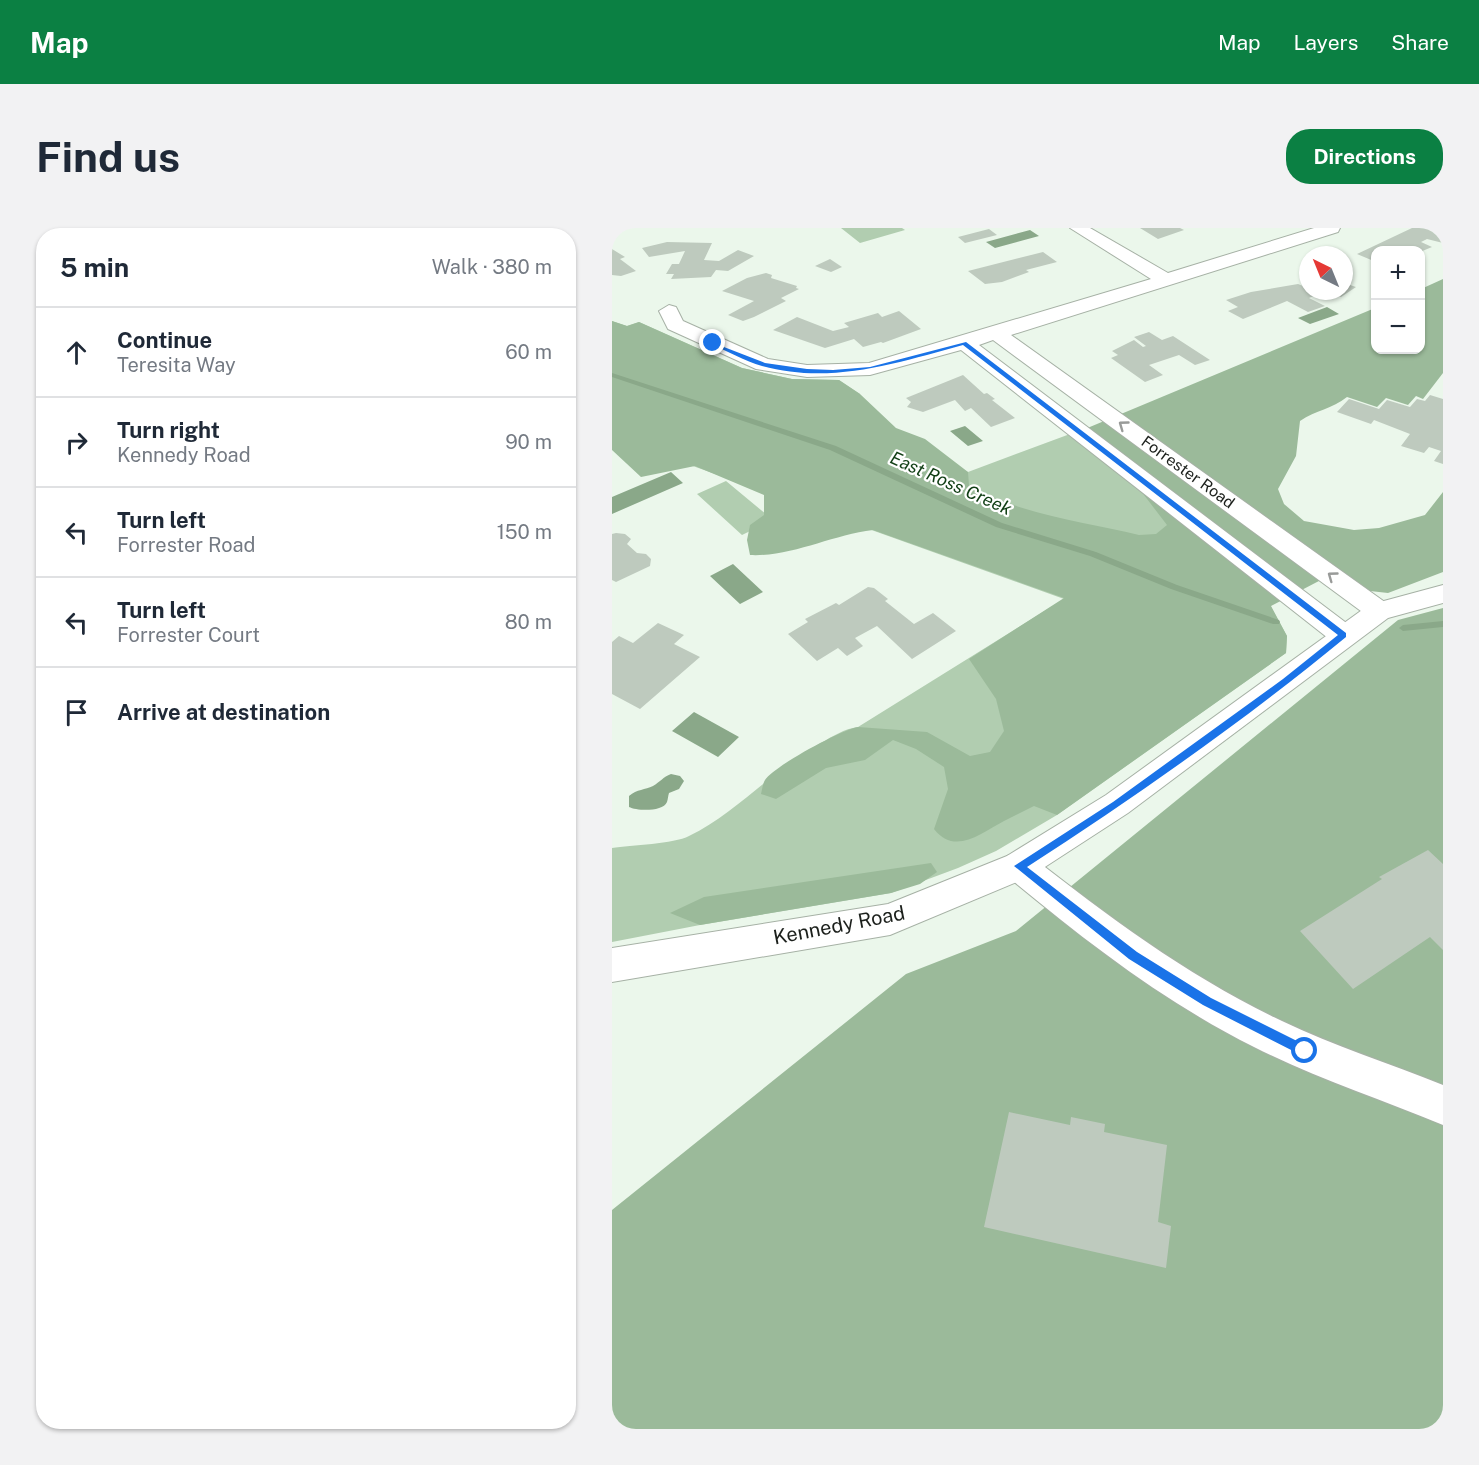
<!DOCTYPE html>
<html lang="en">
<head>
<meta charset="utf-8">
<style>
  :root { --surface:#fff; --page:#f2f2f3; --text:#1f2937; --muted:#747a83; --line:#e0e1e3; --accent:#0b8043 }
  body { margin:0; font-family:"Public Sans",sans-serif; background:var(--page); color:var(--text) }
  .controls { position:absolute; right:18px; top:18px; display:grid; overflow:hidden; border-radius:12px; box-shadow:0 2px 4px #0004 }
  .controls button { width:54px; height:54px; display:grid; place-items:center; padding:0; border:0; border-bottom:2px solid var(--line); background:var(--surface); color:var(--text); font:30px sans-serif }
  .compass { position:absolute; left:687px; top:18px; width:54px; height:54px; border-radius:50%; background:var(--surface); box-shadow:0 2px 4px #0004; rotate:317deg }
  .stop { position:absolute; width:18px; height:18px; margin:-14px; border:4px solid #1a73e8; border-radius:50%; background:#fff }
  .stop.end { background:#1a73e8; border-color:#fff; box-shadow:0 2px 6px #0008 }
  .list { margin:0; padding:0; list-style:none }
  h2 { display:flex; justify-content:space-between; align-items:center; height:78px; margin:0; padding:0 24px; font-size:26px }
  h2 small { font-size:20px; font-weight:400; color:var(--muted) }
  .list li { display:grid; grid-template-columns:39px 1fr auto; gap:18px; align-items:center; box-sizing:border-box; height:90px; padding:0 24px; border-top:2px solid var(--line) }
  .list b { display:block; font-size:22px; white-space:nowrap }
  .list p { margin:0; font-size:20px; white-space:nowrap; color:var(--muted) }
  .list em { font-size:20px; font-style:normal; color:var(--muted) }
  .icon { flex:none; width:33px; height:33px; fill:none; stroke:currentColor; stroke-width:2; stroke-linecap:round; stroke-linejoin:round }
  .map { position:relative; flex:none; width:831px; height:1201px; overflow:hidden; border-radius:24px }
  header { display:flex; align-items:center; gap:36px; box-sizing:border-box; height:84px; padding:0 30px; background:var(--accent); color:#fff }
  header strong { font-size:28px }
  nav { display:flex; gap:33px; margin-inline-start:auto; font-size:21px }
  .intro { display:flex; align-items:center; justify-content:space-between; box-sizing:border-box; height:144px; padding:0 36px }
  h1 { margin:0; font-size:42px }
  .button { padding:15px 27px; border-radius:24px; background:var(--accent); color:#fff; font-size:21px; font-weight:700 }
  main { display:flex; gap:36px; padding:0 36px }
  aside { flex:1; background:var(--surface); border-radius:24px; box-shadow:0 2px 4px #0004 }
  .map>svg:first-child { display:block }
  .green { fill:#b1cdb0 }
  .forest { fill:#9bba9a }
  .water { fill:#8aa889 }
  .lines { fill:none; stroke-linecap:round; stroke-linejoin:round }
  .stream { fill:#8aa889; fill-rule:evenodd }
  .building { fill:#becabe }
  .minor-casing { stroke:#a6b1a5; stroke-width:2 }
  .tertiary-casing { stroke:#a6b1a5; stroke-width:2 }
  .minor { fill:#fff; fill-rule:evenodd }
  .tertiary { fill:#fff; fill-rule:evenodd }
  .oneway { stroke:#999b99 }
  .route { fill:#1a73e8 }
  .labels { text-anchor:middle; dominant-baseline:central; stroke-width:4.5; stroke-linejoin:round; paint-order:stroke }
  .far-street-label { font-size:16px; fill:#1c201c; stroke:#fff }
  .far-water-label { font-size:18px; font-style:italic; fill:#103e14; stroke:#fff }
  .street-label { font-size:20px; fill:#1c201c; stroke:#fff }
</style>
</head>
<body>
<header>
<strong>Map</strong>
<nav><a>Map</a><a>Layers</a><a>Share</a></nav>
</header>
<div class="intro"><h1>Find us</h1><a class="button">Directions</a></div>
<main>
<aside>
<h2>5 min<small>Walk · 380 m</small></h2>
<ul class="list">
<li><svg class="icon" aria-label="ahead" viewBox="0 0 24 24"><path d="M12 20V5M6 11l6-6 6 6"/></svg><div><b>Continue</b><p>Teresita Way</p></div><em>60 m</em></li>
<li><svg class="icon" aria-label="right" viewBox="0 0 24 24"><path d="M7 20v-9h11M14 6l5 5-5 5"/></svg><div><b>Turn right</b><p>Kennedy Road</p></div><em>90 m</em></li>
<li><svg class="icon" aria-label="left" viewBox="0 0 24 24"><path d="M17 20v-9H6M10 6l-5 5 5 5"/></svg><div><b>Turn left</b><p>Forrester Road</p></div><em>150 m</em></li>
<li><svg class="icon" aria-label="left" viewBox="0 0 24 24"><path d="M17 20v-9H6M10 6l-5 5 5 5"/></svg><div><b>Turn left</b><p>Forrester Court</p></div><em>80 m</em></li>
<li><svg class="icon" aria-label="arrive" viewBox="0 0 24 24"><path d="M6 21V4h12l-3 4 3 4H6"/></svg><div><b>Arrive at destination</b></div></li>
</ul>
</aside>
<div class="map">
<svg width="831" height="1201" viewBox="0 0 831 1201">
  <rect width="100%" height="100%" fill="#ebf7eb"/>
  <!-- green -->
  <path class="green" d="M229 0H290L293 2 248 15Z
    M0 93 15 98 27 94 130 140 180 151 227 152 248 166 219 179 356 244 458 206 587 310 659 379 675 408 674 425 445 587 384 623 346 640 279 665 88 697 0 714V620C19 617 62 616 77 608 126 584 161 541 209 515 221 508 232 501 246 499L452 371 0 209Z
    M114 253 161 292 130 307 85 266Z"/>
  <!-- forest -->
  <path class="forest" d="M831 51V145L811 171 804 168 796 177 774 170 765 179 735 169C720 181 704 182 688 193L684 228 666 261 672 276 692 293 742 302 767 300 813 287 831 264V344L776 365 758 363 728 342 659 378 675 408 674 425 445 587 422 578C412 583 402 588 392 593 369 605 343 628 322 601L336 561 332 539 304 521 281 512 253 532 214 540 164 571 149 566C150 562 151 555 153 552 162 538 229 502 246 499L315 504 358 528 378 524 392 503 384 471 357 431 452 370 261 302C219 307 180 329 138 327L135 312 138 297 152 287V267L83 238 29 249 0 222V93L15 98 27 94 130 140 180 151 227 152 248 166 284 200 313 211 356 244 357 257C405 286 473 294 527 307L544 306 555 297 532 267 520 242 473 201 763 80 764 122H808L809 61Z
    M831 380V1201H0V982L294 746 404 703 786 392Z
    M319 635 325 644 308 656 279 665 88 697 58 685 92 669Z"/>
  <!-- water -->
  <path class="water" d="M418 2 427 8 383 20 374 14Z
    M715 79 727 86 698 96 686 90Z
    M353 198 371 213 356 218 338 203Z
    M59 244 71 255 0 286V269Z
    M121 336 151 364 128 376 98 348Z
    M82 484 127 509 106 529 60 503Z
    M59 546 68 548 72 553 67 561 57 565C56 568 56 571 55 574 51 584 25 583 17 579V568C25 561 33 562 41 558 48 554 51 549 59 546Z"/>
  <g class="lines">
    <!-- stream -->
    <path class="stream" d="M0 145 224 218 390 295 484 324 565 357 667 392 668 394 667 396H661L559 361 478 328 384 299 218 222 0 149Z
      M831 393V399L791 403 787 400 791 397Z"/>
  </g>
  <!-- building -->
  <path class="building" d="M528 0H568L572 2 546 11Z
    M800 0H831V15L815 11 809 14 820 19 808 24 764 22V34L745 26Z
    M377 1 385 7 353 15 346 9Z
    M55 14 100 15 92 32 107 33 126 22 142 28 116 43 104 42 99 49 59 51 62 46H54L60 36H67L73 23 37 29 30 20Z
    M0 21 13 29 8 31 24 43 9 48 0 47Z
    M431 24 445 34 414 42 417 44 390 54 373 56 356 43Z
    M218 31 230 39 219 44 203 38Z
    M154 45 160 47 159 50 185 58 184 60 187 61 169 70 174 73 142 89 131 93 116 87 142 73 110 63 135 50Z
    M732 55 744 59 729 69 713 63 697 70 713 78 696 84 675 73 631 91 616 83 626 79 614 72 639 64 686 56 696 60V63H732Z
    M287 83 309 101 271 115 269 114 251 119 242 111 213 120 161 102 185 89 221 103 237 99 232 95 266 85 270 89Z
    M537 104 550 112 561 108 598 132 583 137 567 127 537 137 551 147 533 154 499 130 506 127 500 123 522 112 531 119 534 118 522 109Z
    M351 147 372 166 375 165 383 171 380 172 403 190 379 199 359 180 353 183 343 172 311 184 295 179 299 174 294 170Z
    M818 167 831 171V236L822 233 829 223 817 219 812 225 789 218 798 206 762 192 759 196 725 184 737 171 767 181 775 172 798 179 805 171 813 173Z
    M4 305 13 306 19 311 15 316 25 325 34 326 39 331 38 338 4 354 0 352V306Z
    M256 359 262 360 276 371 273 373 302 396 321 385 344 403 300 431 265 398 243 410 251 418 235 428 226 420 205 433 176 406 196 394 193 391 224 375 227 377Z
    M46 395 72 407 62 416 88 429 28 481 0 466V414L7 408 21 415Z
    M816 622 831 636V722L818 709 741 761 688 703 770 651 767 649Z
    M397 884 458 897 459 889 493 896 492 904 555 917 546 994 559 998 554 1040 372 999Z"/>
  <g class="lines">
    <defs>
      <path id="minor" d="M458 0H478L556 45 702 0H728L726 4 399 107 777 377 781 383 777 389 767 392 757 389 381 112 367 117 741 400 745 407 741 414 731 417 721 414 349 122 258 147 195 149 144 141 56 101 47 83 57 77 64 79 71 93 156 131 195 137 257 135 539 51Z
        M407 624 419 628C498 690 579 750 670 793 722 818 777 835 831 857V897C768 871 703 850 642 819 552 774 472 712 395 648L390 638 395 628Z"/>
      <path id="tertiary" d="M831 357V375L776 390 516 585 419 648 278 707 0 754V720L276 676 395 628 494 567 757 377Z"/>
    </defs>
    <!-- minor casing -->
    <use href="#minor" class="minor-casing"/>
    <!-- tertiary casing -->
    <use href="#tertiary" class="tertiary-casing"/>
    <!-- minor -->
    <use href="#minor" class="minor"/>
    <!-- tertiary -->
    <use href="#tertiary" class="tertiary"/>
  </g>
  <!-- one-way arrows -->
  <defs><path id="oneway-chevron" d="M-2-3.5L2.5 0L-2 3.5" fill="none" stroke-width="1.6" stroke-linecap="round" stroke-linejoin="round" transform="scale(1.5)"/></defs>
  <g class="oneway">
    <use href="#oneway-chevron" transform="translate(511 197) rotate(-144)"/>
    <use href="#oneway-chevron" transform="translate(720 348) rotate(-144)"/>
  </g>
  <!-- route -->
  <path class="route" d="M99 114 153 135 195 141 221 142 258 139 354 114 734 405V409C633 492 525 568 415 639L525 724 599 770 697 819V827H689L591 777 517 731 402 638 501 574 671 451 726 407 351 117C285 135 219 157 150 138 133 133 115 123 99 116Z"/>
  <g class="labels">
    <!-- far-street labels -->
    <g class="far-street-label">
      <text transform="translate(576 244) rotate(36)">Forrester Road</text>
    </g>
    <!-- far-water labels -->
    <g class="far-water-label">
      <text transform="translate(339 255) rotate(24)">East Ross Creek</text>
    </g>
    <!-- street labels -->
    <g class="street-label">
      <text transform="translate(227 697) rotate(-11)">Kennedy Road</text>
    </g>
  </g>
</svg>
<div class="controls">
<button>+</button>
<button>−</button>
</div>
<svg class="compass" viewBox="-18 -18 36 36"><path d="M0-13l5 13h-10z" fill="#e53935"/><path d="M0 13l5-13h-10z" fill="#747a83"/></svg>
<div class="stop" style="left:693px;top:823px"></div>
<div class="stop end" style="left:101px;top:115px"></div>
</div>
</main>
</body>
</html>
